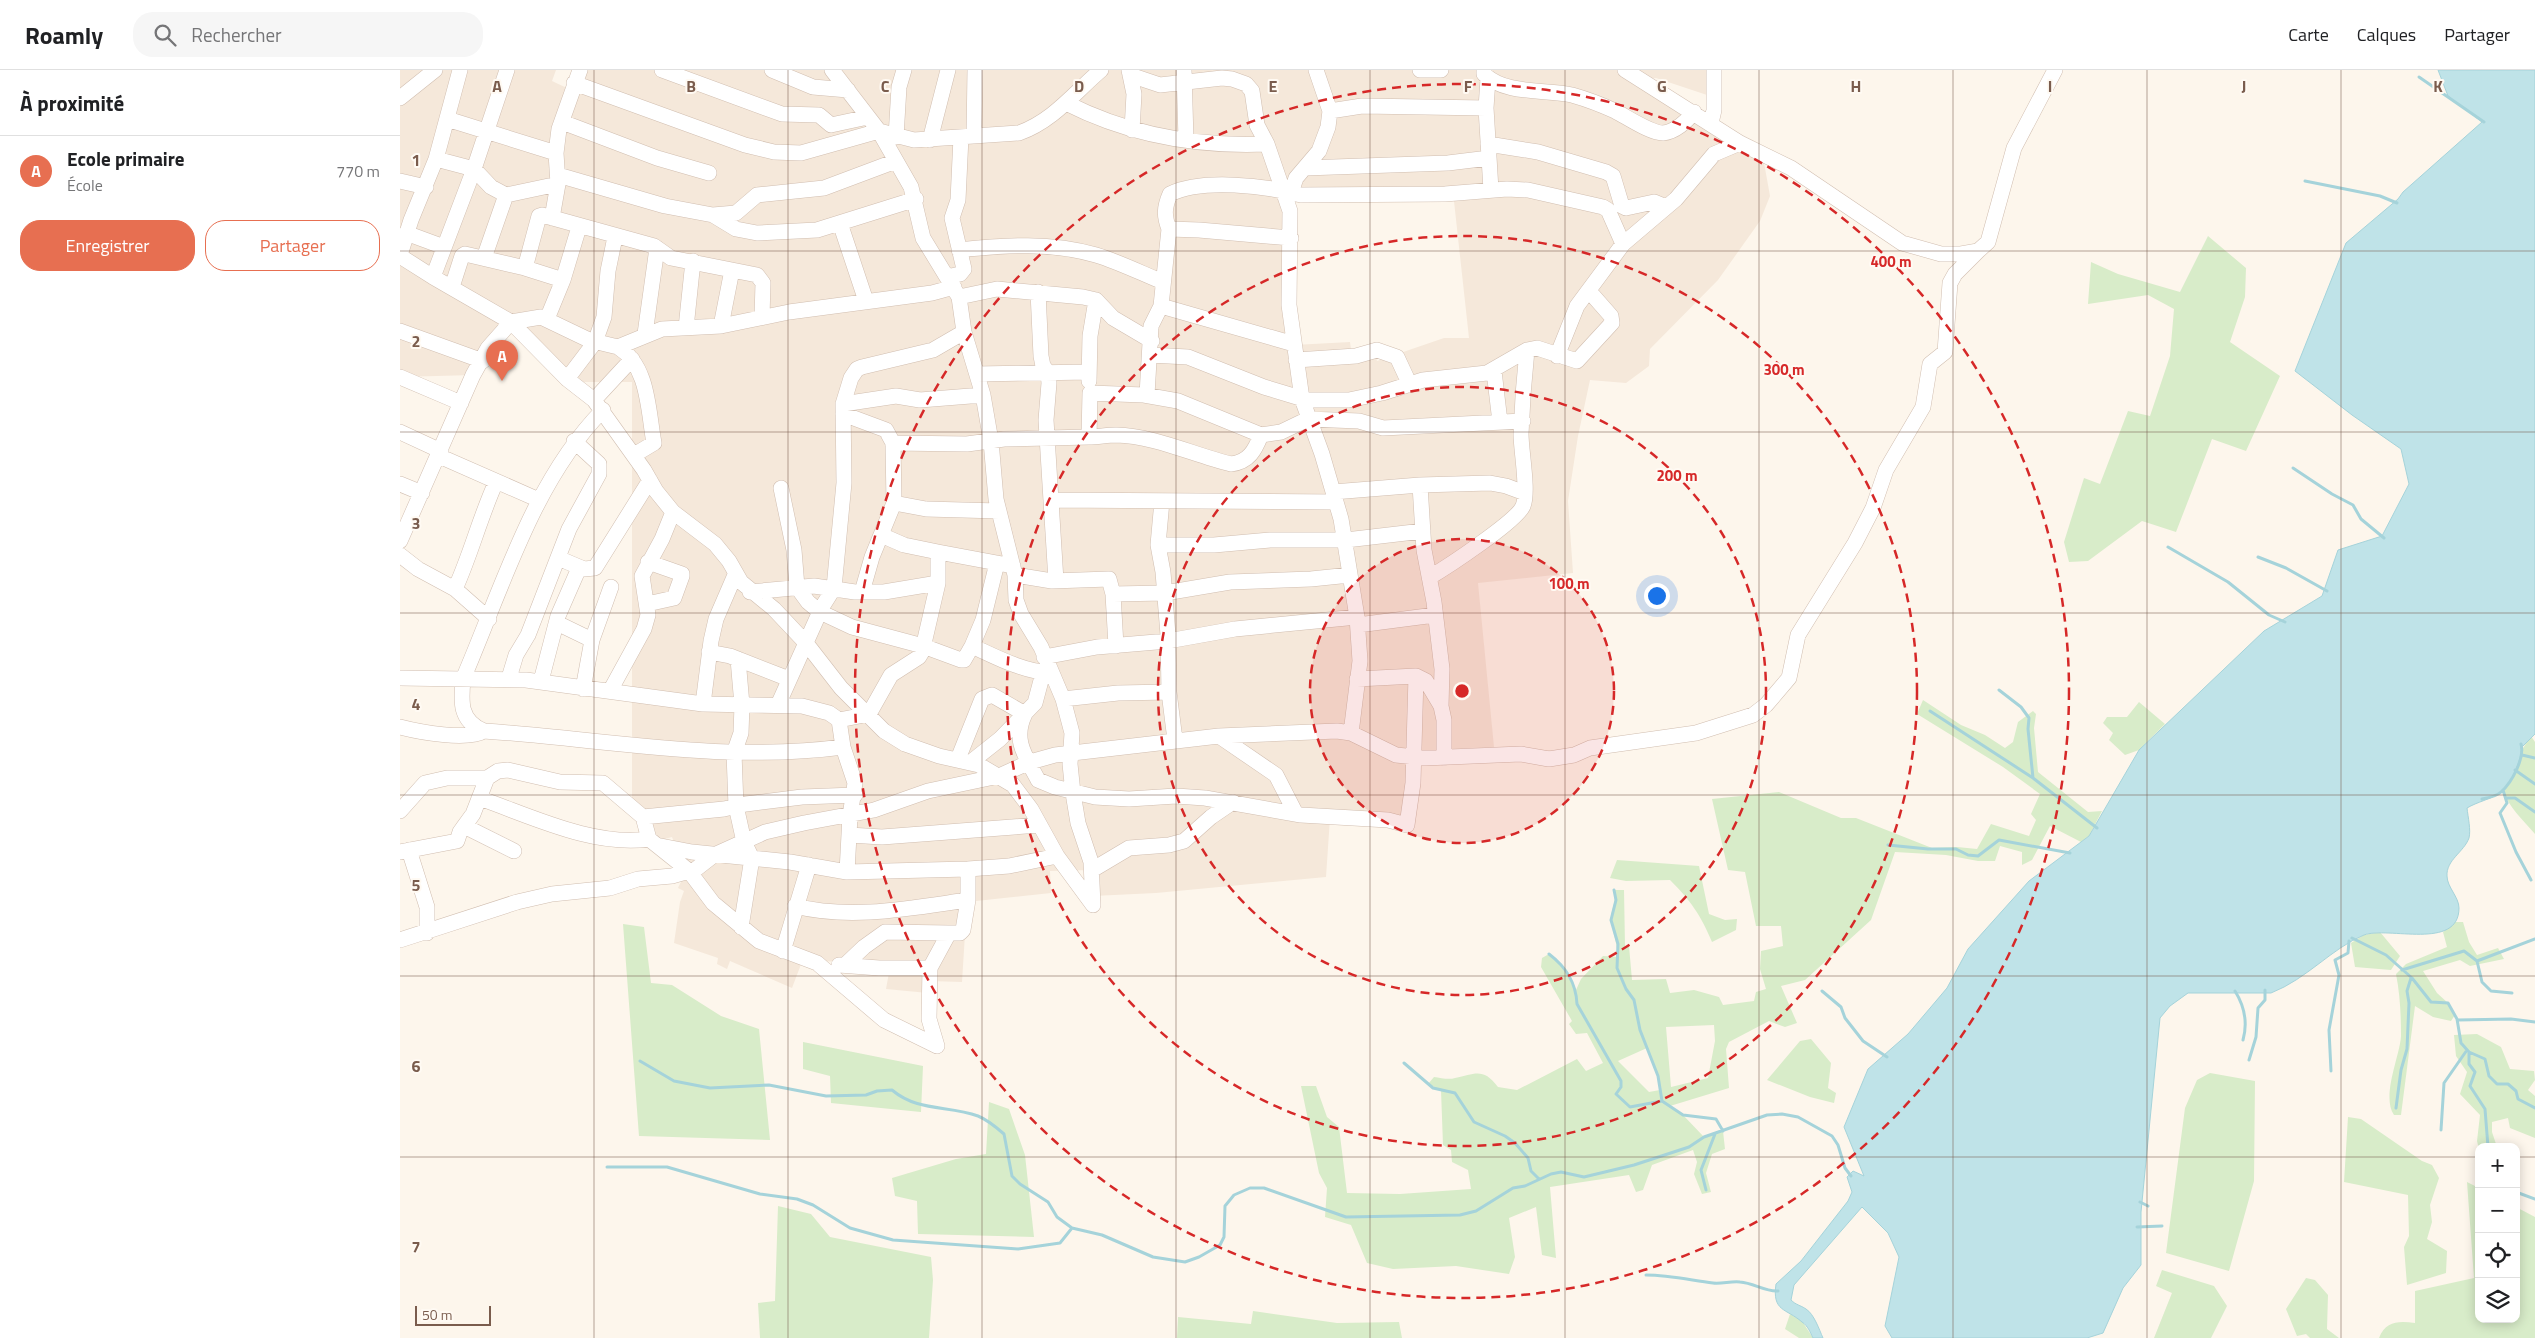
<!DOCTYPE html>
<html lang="fr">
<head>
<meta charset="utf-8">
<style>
  :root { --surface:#fff; --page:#f6f6f6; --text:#202124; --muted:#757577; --line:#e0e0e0; --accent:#e76f51 }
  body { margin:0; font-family:"Titillium Web",sans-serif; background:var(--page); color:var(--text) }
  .controls { position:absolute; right:15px; bottom:15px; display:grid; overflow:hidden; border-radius:10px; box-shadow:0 2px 12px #0003 }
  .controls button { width:45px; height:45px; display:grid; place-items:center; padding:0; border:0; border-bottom:1px solid var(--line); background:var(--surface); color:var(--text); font:25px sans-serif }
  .scale { position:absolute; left:15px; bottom:12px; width:76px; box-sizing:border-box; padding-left:5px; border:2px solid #7a5c4d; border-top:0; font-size:14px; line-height:18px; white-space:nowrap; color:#7a5c4d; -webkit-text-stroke:4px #fffaf3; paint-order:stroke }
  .you { position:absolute; left:1256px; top:525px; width:18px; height:18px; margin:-12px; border:4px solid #fff; border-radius:50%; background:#1a73e8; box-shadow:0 0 0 8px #1a73e833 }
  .badge { display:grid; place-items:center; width:32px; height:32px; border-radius:50%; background:var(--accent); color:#fff; font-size:16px; font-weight:700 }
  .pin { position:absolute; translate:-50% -41px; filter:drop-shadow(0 1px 2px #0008) }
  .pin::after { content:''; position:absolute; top:26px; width:18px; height:15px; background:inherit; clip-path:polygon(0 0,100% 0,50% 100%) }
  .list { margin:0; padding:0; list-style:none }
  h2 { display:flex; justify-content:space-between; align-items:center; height:65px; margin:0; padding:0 20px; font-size:21px }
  h2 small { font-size:16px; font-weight:400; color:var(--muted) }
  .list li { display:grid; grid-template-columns:32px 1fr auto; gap:15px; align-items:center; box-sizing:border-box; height:70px; padding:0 20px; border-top:1px solid var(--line) }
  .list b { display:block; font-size:19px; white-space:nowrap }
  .list p { margin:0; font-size:16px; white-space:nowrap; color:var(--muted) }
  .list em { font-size:16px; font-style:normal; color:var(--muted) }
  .actions { display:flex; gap:10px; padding:15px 20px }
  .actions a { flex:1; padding:11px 0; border:1px solid var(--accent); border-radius:20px; text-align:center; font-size:18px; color:var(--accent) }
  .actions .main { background:var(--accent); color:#fff }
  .icon { flex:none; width:28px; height:28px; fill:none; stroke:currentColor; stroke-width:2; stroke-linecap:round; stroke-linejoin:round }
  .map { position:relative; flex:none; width:2135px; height:1268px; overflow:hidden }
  header { display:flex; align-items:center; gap:30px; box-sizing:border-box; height:70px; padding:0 25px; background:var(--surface); border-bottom:1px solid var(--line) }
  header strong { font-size:24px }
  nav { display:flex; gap:28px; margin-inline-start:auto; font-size:18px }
  .search { width:350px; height:45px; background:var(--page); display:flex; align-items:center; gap:12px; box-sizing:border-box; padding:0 18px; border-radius:20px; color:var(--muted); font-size:19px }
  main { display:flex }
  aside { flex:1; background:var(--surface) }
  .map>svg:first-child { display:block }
  .residential { fill:#f5e8da; fill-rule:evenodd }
  .green { fill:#d8ecc9; fill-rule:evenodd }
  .water { fill:#bfe3e8; stroke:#a5d3da }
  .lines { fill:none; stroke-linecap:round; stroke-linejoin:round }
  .stream { stroke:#a5d3da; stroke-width:3 }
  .minor-casing { stroke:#d1beb0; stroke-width:16 }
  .minor { stroke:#fff; stroke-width:15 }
  .grid { fill:none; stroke:#7a5c4d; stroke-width:1; stroke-opacity:0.55 }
  .ring { fill:none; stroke:#d62828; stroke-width:2.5; stroke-dasharray:9 6 }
  .grid-label { font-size:16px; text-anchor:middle; font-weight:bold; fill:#7a5c4d; stroke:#fffaf3; stroke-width:4; stroke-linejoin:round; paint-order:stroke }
  .centre { fill:#d62828; stroke:#fffaf3; stroke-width:2.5 }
  .ring-label { font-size:15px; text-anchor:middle; font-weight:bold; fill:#d62828; stroke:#fffaf3; stroke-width:4; stroke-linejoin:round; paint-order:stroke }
</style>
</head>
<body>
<header>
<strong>Roamly</strong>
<div class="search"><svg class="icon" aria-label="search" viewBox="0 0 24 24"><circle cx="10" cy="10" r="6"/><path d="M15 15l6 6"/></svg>Rechercher</div>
<nav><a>Carte</a><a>Calques</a><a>Partager</a></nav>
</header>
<main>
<aside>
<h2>À proximité<small></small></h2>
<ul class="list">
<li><span class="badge">A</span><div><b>Ecole primaire</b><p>École</p></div><em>770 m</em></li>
</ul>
<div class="actions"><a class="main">Enregistrer</a><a>Partager</a></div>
</aside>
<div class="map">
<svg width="2135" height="1268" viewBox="0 0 2135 1268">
  <rect width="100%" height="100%" fill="#fdf6ec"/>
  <!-- residential -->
  <path class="residential" d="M0 0H156L152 11 169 19 176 0H1310V26L1256 8 1239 10 1363 87 1370 126 1360 151 1318 210 1250 279 1249 296 1226 313 1190 310 1178 366 1168 431 1173 503 1078 513 1094 677 1045 679 1015 689 1006 756 930 748 926 807 756 823 693 826 691 800 650 801 651 823 567 832 562 912 529 911 528 923 486 919 490 897 403 889 392 918 330 891 327 899 317 894 318 888 274 873 280 832 284 821 278 818 286 801 272 767 239 776 238 754 232 742V312H163L110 255 73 305 0 307ZM1053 122 1069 268H1044L977 291 974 282 952 287 950 272 894 275V128Z"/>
  <!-- green -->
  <path class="green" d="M1808 166 1846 198 1845 227 1830 272 1880 306 1846 381 1812 369 1776 462 1742 451 1688 491 1669 492 1664 472 1684 408 1700 414 1728 341 1750 346 1770 286 1774 239 1748 225 1688 234 1691 192 1718 204 1780 222Z
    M1523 630 1561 655 1585 665 1605 678 1613 672 1618 652 1633 641 1636 644 1634 658 1638 702 1688 742 1702 741 1689 766 1681 772 1650 756 1632 790 1622 795V782L1600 776 1595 791H1578L1546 785 1495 782 1471 850 1405 910 1381 916 1397 953 1385 957 1369 951 1329 972 1326 979 1329 1018 1270 1036 1283 1045 1304 1067 1323 1061 1325 1079 1312 1084 1306 1103 1311 1122 1302 1124 1294 1104 1297 1092 1293 1080 1252 1095 1243 1120 1236 1122 1229 1105 1150 1117 1156 1188 1142 1185 1136 1137 1109 1148 1115 1187 1109 1204 1056 1196 993 1199 967 1193 951 1155 925 1147 927 1118 919 1103 901 1016H916L927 1047 939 1057 947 1123 1000 1124 1071 1119 1068 1100 1052 1092 1051 1080 1043 1075 1041 1020 1028 1014 1034 1007C1041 1008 1049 1010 1055 1008 1075 1004 1083 997 1098 1017L1117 1020 1177 989 1186 1001 1203 993 1187 963 1176 964 1169 954 1172 951 1141 897 1142 888 1149 884C1162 894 1170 906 1176 920L1181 909 1203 886 1217 887C1218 874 1213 864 1211 851 1210 840 1217 834 1214 820H1224L1225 876H1229L1232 910 1266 909 1270 923 1294 920 1319 927 1323 935 1354 931 1356 922 1366 919 1360 899 1361 881 1383 876 1381 856H1356L1345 802 1328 800 1312 729 1379 722 1441 748H1456L1532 778 1557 777 1577 779 1591 754 1629 766 1636 750 1631 744 1640 724 1603 697 1517 644ZM1314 955 1315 971 1308 1008 1271 1017 1266 957ZM1247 978 1258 1006 1260 1020 1249 1022 1218 991Z
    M1739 632 1765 654 1739 680 1725 685 1709 670 1713 663 1703 653 1707 647H1727Z
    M2131 666 2135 672V764C2123 750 2108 737 2103 719 2115 702 2119 681 2131 666Z
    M1217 790 1299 796 1309 844 1325 850 1337 849 1336 860 1312 872C1301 845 1290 830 1270 810L1226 811 1210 808Z
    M2054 852H2063L2069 872 2077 885 2098 878 2104 889 2070 896 2060 890 2023 901 2037 923 2048 933 2055 945 2051 951 2033 947 2015 936 2001 1045H1994C1981 1026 2000 986 2001 966 2001 945 2000 924 1996 904L2006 894 2047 877 2043 862Z
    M223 854 244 857 251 913 272 915 321 946 359 959 370 1070 239 1066Z
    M1980 862 2000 886 1991 900 1955 897 1951 873 1964 865Z
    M2077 964 2101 977 2110 999 2134 1001 2135 1010 2128 1020 2135 1026V1068L2110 1058 2108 1048 2092 1052V1062L2097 1077H2079V1079L2077 1071 2080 1045 2060 1024 2067 1002 2056 986 2054 965Z
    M1411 969 1431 993 1428 1018 1436 1023 1434 1033 1410 1027 1367 1010 1400 971Z
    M403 972 523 996 521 1042 431 1033 430 1006 403 999Z
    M1810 1003 1855 1011 1854 1111 1829 1201 1766 1183 1785 1038 1797 1010Z
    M589 1032 609 1039 625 1085 634 1167 518 1164 517 1131 495 1126 492 1108 556 1089 586 1084Z
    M1948 1047 1961 1049 2022 1091 2032 1095 2039 1108 2030 1135 2032 1152 2027 1169 2047 1181 2046 1203 2007 1215 2004 1177 2009 1166 2008 1125 1944 1112Z
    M2067 1112 2079 1118V1249H2116V1137L2135 1147V1268H1979C1986 1251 1998 1251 2015 1253V1221L2074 1208Z
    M378 1136 411 1144 430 1167 531 1187 533 1210 529 1268H360L358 1233 375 1231Z
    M1762 1200 1814 1216 1827 1236 1811 1268H1754L1772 1223 1756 1216Z
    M1906 1208 1915 1210 1928 1225 1927 1259 1939 1268H1910L1906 1264 1897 1266 1886 1239Z
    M853 1241 937 1253 999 1252 1002 1268H777L778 1247 851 1254Z
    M1390 1244 1402 1251 1413 1268H1399L1385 1259Z"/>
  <!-- water -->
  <path class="water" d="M2038 0H2135V664L2122 677C2121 690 2112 714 2100 723 2091 729 2077 732 2067 738 2068 747 2071 760 2069 768 2064 782 2046 790 2047 806 2047 817 2059 827 2059 838 2059 881 1988 856 1964 865 1932 878 1907 909 1871 923H1788L1770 936 1760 948 1741 1142V1195L1723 1218 1703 1263 1687 1268H1492L1485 1256 1499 1187 1488 1163 1462 1137 1394 1215 1391 1230C1396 1235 1400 1235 1406 1239 1414 1244 1419 1259 1423 1268H1413C1410 1262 1408 1256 1402 1252 1386 1238 1372 1242 1376 1214L1401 1191 1448 1131 1452 1122 1447 1107 1453 1101 1464 1106 1444 1057 1468 999 1508 964 1536 931 1547 918 1568 879 1629 811 1689 766 1739 680 1864 561 1922 526 1938 480 1982 466 2009 414 2001 379 1952 345 1895 301 1946 173 1998 129 2003 122 2082 52 2048 26Z"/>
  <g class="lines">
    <!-- stream -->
    <path class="stream" d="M2019 7 2084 52
      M1905 111 1980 126 1997 133
      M1893 398 1932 424 1953 435 1961 449 1984 468
      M1768 477 1828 512 1869 545 1885 552
      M1858 487 1886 498 1927 521
      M1599 620 1621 637 1629 648 1628 659 1633 708
      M1530 641 1633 708 1697 758
      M2122 685 2135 688
      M2115 700 2135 714
      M2103 720 2107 733 2100 743 2116 782 2131 810
      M2106 728H2115L2135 742
      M2082 729C2088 728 2097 726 2101 722 2112 712 2125 688 2121 674
      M1488 775 1528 779H1556L1568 785 1578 786 1599 770 1670 783
      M1214 820 1216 830 1211 850 1218 874 1217 898 1226 919 1234 930 1240 960 1258 1006 1262 1031 1283 1045 1316 1049 1323 1061
      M1952 868 1986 885 2012 908 2031 932 2048 933 2057 949 2061 973 2069 982V994L2075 1002 2070 1016 2085 1039 2088 1077
      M1149 884C1166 897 1176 912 1177 934L1221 1011V1017L1216 1024 1230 1037 1262 1031
      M2077 891 2082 912 2091 921 2112 923
      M2002 900 2064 881 2077 891 2135 869
      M1422 921 1441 937 1445 948 1463 971 1487 987
      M1835 921C1845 937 1848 952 1843 970
      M2058 950 2111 949 2135 952
      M2069 982 2085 989 2089 1006 2097 1014H2108L2116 1021 2118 1029 2135 1038
      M1849 990 1856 967 1858 938 1865 930V920
      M240 991 274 1011 310 1018 369 1015 426 1026 466 1025 477 1021 492 1020C518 1042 548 1035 578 1046 588 1050 596 1057 604 1064L612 1106 620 1114 648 1132 657 1147 672 1158 702 1165 753 1187 785 1192 799 1187 820 1175 824 1167 825 1136 834 1125 850 1118H864L946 1147 1060 1145 1076 1141 1113 1118 1125 1116 1151 1104 1161 1102 1184 1107 1234 1095 1289 1077 1304 1067 1367 1045 1382 1044 1398 1047 1432 1066 1438 1075 1445 1098 1451 1106
      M1004 993 1033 1018 1055 1023 1074 1052 1105 1066 1115 1073 1128 1088 1131 1101 1139 1109
      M1931 1001 1929 960 1939 905 1935 890 1948 883 1949 871
      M1996 1038 2001 1000 2007 979 2009 933 2007 921 2011 908
      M2041 1060 2044 1013 2067 980
      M207 1097H267L360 1124 397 1129 413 1135 450 1158 493 1170 618 1179 660 1173 672 1158
      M1306 1120 1301 1100 1315 1064
      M2116 1122 2135 1129
      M1740 1132 1748 1136
      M1737 1157 1762 1156
      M1246 1205C1269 1205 1290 1210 1313 1213 1322 1214 1331 1211 1340 1212 1354 1213 1365 1222 1378 1221"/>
    <defs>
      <path id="minor" d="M262 0 382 44 419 45 431 55 468 47
        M372 0 413 17 448 20
        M432 0 479 61 511 117 523 168 559 227 564 262 583 325 591 371 596 429 615 505 616 530 621 544 641 577 663 629 672 663 670 694 673 723 678 753 691 792 693 835
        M729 0 734 24 732 60
        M784 0 786 70
        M1020 0H1041
        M1084 0V4C1105 25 1146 19 1172 25 1186 29 1202 35 1215 41 1227 47 1250 63 1263 63 1275 62 1287 51 1294 42
        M1225 0 1340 73 1391 98 1502 173 1541 184H1561L1578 181 1588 172 1614 78 1655 0
        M730 5 760 15 822 8 832 9 846 14 852 21 857 55 867 74
        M174 13 345 75 374 82 401 83 479 61 514 70 619 63C653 51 674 23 701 0
        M0 28 35 0
        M666 33C729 65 797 77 867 74L890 141 889 235 902 329 922 384 941 449 957 547 960 591 951 663
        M1086 38 1091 120
        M930 41 962 36 1086 38 1088 9
        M47 49 156 83
        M162 52 257 88 309 103
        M1311 53 1314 40V0
        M574 66 575 0
        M496 67 499 17 504 0
        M530 70 548 0
        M1088 74 1138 82 1206 102 1213 106 1222 136 1226 138 1254 132 1266 137
        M36 89 74 99 91 117 106 125
        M905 98 1048 93 1089 88
        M158 105 265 136 313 145 336 159 357 163 417 160 516 129
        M0 111 26 117
        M891 123 896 108 919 81 928 57 930 41 916 0
        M313 145 336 143 357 125 424 118 496 91
        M152 148 158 114 156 83 159 59 180 0
        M440 153 466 231
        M6 163 44 177
        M891 168 799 160 769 159C764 146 764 138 770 124 803 108 866 116 901 125L1045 124 1107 119 1128 120 1203 137 1208 140 1223 174
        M559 180C605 175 651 172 696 185 719 192 741 203 763 212
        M0 185 11 150 36 89 60 0
        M0 186 33 207 111 252 167 309 194 330 244 400 256 421 273 442 315 474 329 491 341 512 374 539 406 573 441 618 484 661 505 674 539 686 579 695 613 715 631 739 657 786 693 835
        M84 188 106 125 158 114
        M125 198 139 146 142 145 254 176 271 188 357 205 363 213 362 247
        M33 207 74 99 107 0
        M547 207 560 204 564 199 552 148 558 130 561 67
        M52 217 62 186 65 184 125 198 163 210
        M638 222 641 286 643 296 648 302 649 313 646 350 656 511
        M559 227 597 219 683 227 696 230 713 248 752 271
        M761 236 894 274
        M147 249 163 210 179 157
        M321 256 332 200
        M286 258 293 191
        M0 261 83 291
        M245 264 257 178
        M218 277C249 296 248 341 254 373L234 385
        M750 285 788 287 864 317 907 330H949L982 323 1023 310 1087 303 1127 280 1137 278 1177 291 1212 253 1211 246 1189 221
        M1157 286 1177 236 1223 174 1276 129 1314 84 1340 73
        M896 290 956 286 977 280 997 287 1010 315
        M1094 301 1100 352
        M577 304 689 302
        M0 307 61 333
        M167 309 195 272 204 247 208 201 215 167
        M689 311 690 266 696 230
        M747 325 751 256 761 236 769 159
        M194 330 232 289
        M443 334 496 326 520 330 583 325
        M203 340C133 411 102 519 63 609 61 631 59 651 84 661 204 669 322 693 443 677
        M443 344 486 360 493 373 567 374 604 369 689 367 690 323 744 325 778 331 861 365 881 362 908 349 959 351 983 358 1123 351
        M0 362 41 381
        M689 367C698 367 707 365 716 365 756 366 793 385 831 394 849 392 855 380 861 365
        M39 386 139 430
        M0 414 22 423
        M1020 415 1024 480 1034 532 1042 599 1041 636
        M381 418 394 480 397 517 408 532 420 542 452 557 523 576 561 590H564L572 576C596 587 624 602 651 603
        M933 422 1020 415 1090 413 1106 416 1125 423
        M652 430 936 432
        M762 431 758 475 763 502 768 565 769 622 775 670
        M494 433 526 439 599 441
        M481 465 504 475 538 482
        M0 471 73 305 88 278 111 252 141 247 189 270 218 277 262 259 321 256 389 242 532 223 554 217
        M758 475H814L870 470H946L1023 461
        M0 485 18 499 55 519 89 549
        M158 488 184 499 195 498 250 410
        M615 505 652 511 709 509 713 524 716 576
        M1030 507C1047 497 1117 451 1123 436 1129 422 1121 381 1121 364 1122 337 1124 308 1127 280
        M55 519C71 484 80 447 96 412
        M350 522 414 516 455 522H484L538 513V482L613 496
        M462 522 472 487 494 433 493 373
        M713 524 765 523 830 512 911 509 950 505
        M247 534 274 528 282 506V504L248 492
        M157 553 192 570
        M958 555 1035 545
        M572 576 583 550 597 493
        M309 582 330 586 389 609
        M644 587 697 577 768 571 835 559 957 547
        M338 589 342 635 341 663 334 683 336 736 344 772 352 788 341 857
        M1016 606 1026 611 1041 636 1044 650V688
        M0 608 126 610 303 634 402 636 429 643 439 650 443 677 455 713 450 746 447 802
        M109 608 116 585 128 565 169 459 199 404V394L174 371
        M141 611 158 546 179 498
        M183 619 192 570 211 517
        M210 621 244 559 248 545 242 506 262 469 273 442
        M663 629 718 623 769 622
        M303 634 311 571 316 549 335 505
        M378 635 422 537 434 518 444 413 443 334 451 308 457 299 462 297 533 280 564 262
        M439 650 469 644 491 605 519 587 522 582 538 513
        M0 657C19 662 68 671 84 661
        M819 666 876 705 896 744
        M558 689 582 629 592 625 625 644C612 670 626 687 638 710L655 717 695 727 729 729 776 726 805 728 901 745 988 750 1007 755 1013 713 1016 606 957 609
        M571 692 600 669 635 633 643 603
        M79 728C131 746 193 777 249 769
        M0 741 25 713 47 708H87
        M243 747 324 739 346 734 402 727 455 725
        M64 756 114 781
        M449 765 482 767 639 755
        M261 776 292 782 390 792 447 802 568 799
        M9 780 27 837V863
        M0 782 57 771 60 762 73 744 87 708 98 701 108 700 160 712 203 713 243 747 249 769 289 801 313 833 359 871 417 893 484 950 537 976
        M692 800 729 778 769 775 784 771 811 747 833 732
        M395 836C451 850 511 838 568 830
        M0 870 117 832 152 824 210 818 238 809 272 806 296 799 314 785 365 762 404 753 474 740 528 721 599 706 630 692 655 685 819 666 937 661 951 663 996 685 1025 688 1121 684 1149 689 1174 685 1190 678 1296 663 1353 645 1366 635 1389 608 1398 565 1455 473 1473 438 1486 400 1523 337 1530 294 1545 282 1550 213 1555 204 1578 181
        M383 881 409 795
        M439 895 479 898H530
        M445 895 464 877 485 862 549 863
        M537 976 529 949 530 898 549 863H560L563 860 568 830V799L609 796 657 786"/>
    </defs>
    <!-- minor casing -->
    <use href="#minor" class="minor-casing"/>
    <!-- minor -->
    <use href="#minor" class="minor"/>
  </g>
  <!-- grid -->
  <path class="grid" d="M194 0V1268M388 0V1268M582 0V1268M776 0V1268M970 0V1268M1165 0V1268M1359 0V1268M1553 0V1268M1747 0V1268M1941 0V1268M0 181H2135M0 362H2135M0 543H2135M0 725H2135M0 906H2135M0 1087H2079M2116 1087H2135"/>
  <!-- distance rings -->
  <circle cx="1062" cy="621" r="152" fill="#d62828" fill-opacity=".12"/>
  <g class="ring">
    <circle cx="1062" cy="621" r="152"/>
    <circle cx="1062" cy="621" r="304"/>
    <circle cx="1062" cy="621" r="455"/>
    <circle cx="1062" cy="621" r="607"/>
  </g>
  <g class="grid-label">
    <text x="97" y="22">A</text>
    <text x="291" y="22">B</text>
    <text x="485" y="22">C</text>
    <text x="679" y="22">D</text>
    <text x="873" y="22">E</text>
    <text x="1068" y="22">F</text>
    <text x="1262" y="22">G</text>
    <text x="1456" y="22">H</text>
    <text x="1650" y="22">I</text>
    <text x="1844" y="22">J</text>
    <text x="2038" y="22">K</text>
    <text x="16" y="96">1</text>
    <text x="16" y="277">2</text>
    <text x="16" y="459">3</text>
    <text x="16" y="640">4</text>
    <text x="16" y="821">5</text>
    <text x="16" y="1002">6</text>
    <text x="16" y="1183">7</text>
  </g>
  <circle cx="1062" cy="621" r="8" class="centre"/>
  <g class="ring-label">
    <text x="1491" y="197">400 m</text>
    <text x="1384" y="305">300 m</text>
    <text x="1277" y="411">200 m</text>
    <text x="1169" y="519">100 m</text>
  </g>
</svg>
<div class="controls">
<button>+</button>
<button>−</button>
<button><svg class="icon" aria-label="locate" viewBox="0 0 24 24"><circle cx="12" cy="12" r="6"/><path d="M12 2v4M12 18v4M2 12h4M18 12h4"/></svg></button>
<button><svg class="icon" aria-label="layers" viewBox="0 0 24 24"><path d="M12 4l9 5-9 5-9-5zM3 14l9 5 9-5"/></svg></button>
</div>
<div class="scale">50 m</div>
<div class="you"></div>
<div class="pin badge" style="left:102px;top:311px">A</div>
</div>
</main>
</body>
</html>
